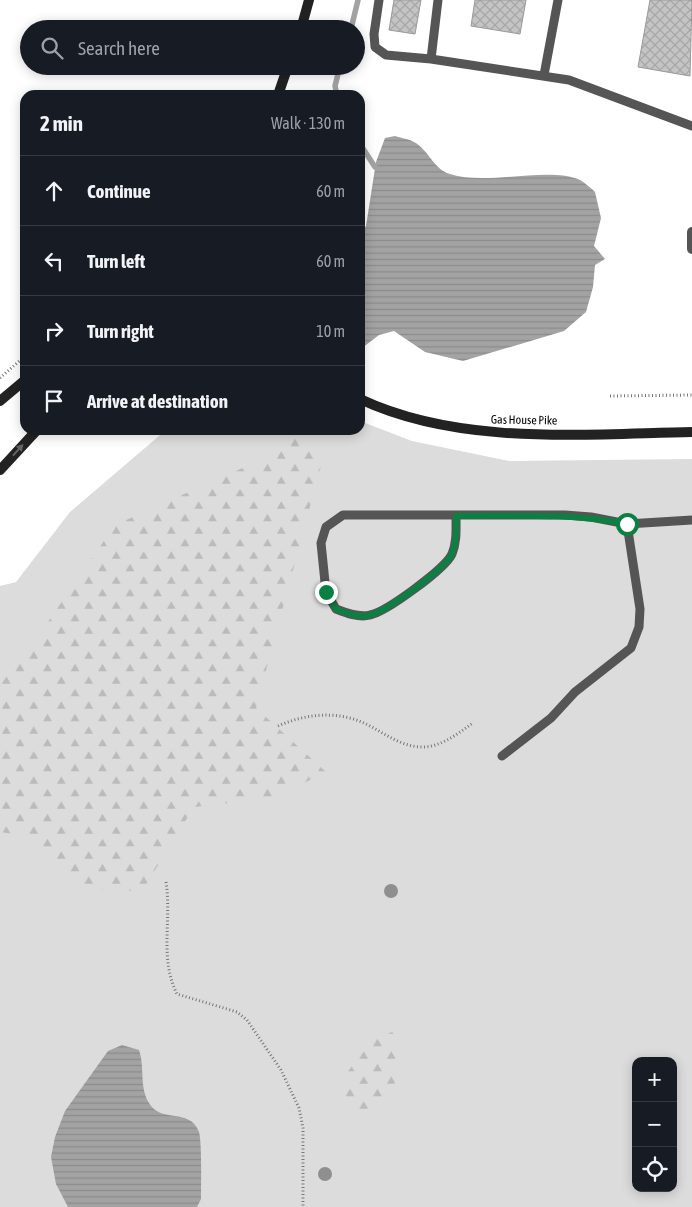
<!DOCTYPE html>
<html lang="en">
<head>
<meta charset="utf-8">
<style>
  :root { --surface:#171b24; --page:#242831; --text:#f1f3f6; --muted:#9ea1a6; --line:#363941 }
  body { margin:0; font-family:"Asap Condensed",sans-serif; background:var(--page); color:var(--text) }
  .controls { position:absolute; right:15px; bottom:15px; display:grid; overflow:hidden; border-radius:10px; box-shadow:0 2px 12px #0003 }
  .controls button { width:45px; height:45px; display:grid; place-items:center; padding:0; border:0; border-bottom:1px solid var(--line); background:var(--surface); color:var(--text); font:25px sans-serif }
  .stop { position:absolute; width:15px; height:15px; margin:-11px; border:4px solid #0b8043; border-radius:50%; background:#fff }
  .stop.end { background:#0b8043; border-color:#fff; box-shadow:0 1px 5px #0008 }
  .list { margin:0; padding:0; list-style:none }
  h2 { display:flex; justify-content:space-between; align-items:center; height:65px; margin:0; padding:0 20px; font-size:21px }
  h2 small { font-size:16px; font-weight:400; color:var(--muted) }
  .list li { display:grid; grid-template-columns:32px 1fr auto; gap:15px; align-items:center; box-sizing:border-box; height:70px; padding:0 20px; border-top:1px solid var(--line) }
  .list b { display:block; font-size:19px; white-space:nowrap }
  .list em { font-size:16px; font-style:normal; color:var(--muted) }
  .icon { flex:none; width:28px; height:28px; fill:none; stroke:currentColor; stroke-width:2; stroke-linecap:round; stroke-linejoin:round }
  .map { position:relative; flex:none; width:692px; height:1207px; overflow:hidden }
  .search { position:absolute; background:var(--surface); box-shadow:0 2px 12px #0003; left:20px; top:20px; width:345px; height:55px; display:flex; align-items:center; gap:12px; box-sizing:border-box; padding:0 18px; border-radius:28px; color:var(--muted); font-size:19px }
  .panel { position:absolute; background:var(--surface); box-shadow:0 2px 12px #0003; left:20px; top:90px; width:345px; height:345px; border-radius:15px }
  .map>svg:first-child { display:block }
  .grass { fill:#dcdcdc; fill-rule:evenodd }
  .forest { fill:url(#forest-firs) }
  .water { fill:url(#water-rules) }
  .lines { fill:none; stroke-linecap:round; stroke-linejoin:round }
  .stream { stroke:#a3a3a3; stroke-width:5.5 }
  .building { fill:url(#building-cross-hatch); stroke:#999 }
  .path { stroke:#777; stroke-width:3; stroke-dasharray:1 2.5; stroke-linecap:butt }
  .lane { stroke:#555; stroke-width:9 }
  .street { stroke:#555; stroke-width:10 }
  .secondary { stroke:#222; stroke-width:10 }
  .tree { fill:#8f8f8f }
  .oneway { fill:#646464 }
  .route { stroke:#0b8043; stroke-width:6 }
  .labels { text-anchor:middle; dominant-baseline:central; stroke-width:5; stroke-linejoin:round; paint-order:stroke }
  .street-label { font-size:12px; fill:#000; stroke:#fff }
</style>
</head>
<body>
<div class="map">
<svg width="692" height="1207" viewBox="0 0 692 1207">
  <defs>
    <pattern id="forest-firs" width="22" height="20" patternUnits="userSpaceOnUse" patternTransform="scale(1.25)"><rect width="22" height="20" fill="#dcdcdc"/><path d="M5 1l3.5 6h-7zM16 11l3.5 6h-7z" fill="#bbb"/></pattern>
    <pattern id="water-rules" width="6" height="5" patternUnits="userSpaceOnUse" patternTransform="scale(1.25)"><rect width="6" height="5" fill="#a3a3a3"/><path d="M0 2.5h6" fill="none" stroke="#8b8b8b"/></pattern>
    <pattern id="building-cross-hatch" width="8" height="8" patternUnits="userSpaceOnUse" patternTransform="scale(1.25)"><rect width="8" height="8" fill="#c4c4c4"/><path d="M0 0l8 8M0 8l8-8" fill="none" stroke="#a7a7a7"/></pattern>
  </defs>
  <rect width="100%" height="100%" fill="#fff"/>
  <!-- grass -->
  <path class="grass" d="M360 421 412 441 509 461 692 459V1207H0V586L16 582 70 512 166 430H360ZM636 1061H673V1188H636Z"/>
  <!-- forest -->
  <path class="forest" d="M301 430 323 458 256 708 326 772 274 798 194 807 142 891 83 889 20 835 0 832V685L43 629 115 525 265 458Z
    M392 1032 401 1041V1062L390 1099 374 1116 354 1109 343 1093 346 1074 372 1040Z"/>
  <!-- water -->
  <path class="water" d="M395 136C401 138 409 139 414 142 429 150 433 169 450 174 487 186 548 166 580 180 585 183 591 188 595 192L601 218 594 246 605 259 595 265 593 287 586 312 564 331 463 361 425 352 394 331 379 335 362 348 360 237 366 226 376 162 385 138Z
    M122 1045 139 1050C145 1067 139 1087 149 1103 161 1124 190 1107 199 1132 202 1142 201 1185 201 1199L197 1207H68L56 1184 51 1157 55 1137 65 1111 108 1051Z"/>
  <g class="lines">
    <!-- stream -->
    <path class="stream" d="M351 29 358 0
      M337 95 335 86 340 66
      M360 144 375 167"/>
  </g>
  <!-- building -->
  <path class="building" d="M394 0H421L415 34 389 30Z
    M475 0H526L520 34 471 26Z
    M650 0H692L690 76 638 67Z"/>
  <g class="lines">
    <!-- path -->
    <path class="path" d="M0 378 25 356
      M610 396 692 395
      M278 726C307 713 341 710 370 726 387 735 403 747 422 747 442 747 458 733 473 723
      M166 882C172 920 159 958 177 994L237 1012 247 1020 281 1070 299 1108 303 1128V1207"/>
    <!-- lane -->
    <path class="lane" d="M379 0 374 34 375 47 386 55 431 59 569 80 692 126
      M431 59 438 0
      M544 75 558 0
      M456 516C456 529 457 542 452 554 445 569 386 612 370 615 359 618 346 613 336 609L326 592 321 543 326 527 343 515H565L591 517 627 524 692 520
      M502 756 551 718 575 692 631 648 639 627 640 609 627 524"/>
    <!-- street -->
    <path class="street" d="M692 232V249"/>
    <!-- secondary -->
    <path class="secondary" d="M301 29 309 0
      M278 95 288 66
      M360 399C460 446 584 434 692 432
      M0 401 25 380
      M0 470 37 430"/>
  </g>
  <!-- trees -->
  <g class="tree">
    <circle cx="391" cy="891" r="7"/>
    <circle cx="325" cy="1174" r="7"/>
  </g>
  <!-- one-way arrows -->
  <defs><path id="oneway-solid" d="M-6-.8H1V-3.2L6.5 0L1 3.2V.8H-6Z" transform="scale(1.25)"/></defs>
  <use class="oneway" href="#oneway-solid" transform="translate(18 450) rotate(-48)"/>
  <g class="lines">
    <!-- route -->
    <path class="route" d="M326 592 336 609C346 613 359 618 370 615 386 612 445 569 452 554 457 542 456 529 456 516 514 516 570 513 627 524"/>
  </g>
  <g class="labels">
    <!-- street labels -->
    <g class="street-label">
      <text transform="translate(524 420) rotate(1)">Gas House Pike</text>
    </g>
  </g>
</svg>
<div class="controls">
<button>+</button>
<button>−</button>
<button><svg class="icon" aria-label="locate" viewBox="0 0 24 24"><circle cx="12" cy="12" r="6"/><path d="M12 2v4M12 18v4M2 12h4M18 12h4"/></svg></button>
</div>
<div class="stop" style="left:627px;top:524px"></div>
<div class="stop end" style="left:326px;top:592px"></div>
<div class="search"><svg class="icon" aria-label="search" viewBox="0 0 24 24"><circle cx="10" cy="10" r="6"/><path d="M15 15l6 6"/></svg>Search here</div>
<section class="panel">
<h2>2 min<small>Walk · 130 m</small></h2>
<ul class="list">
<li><svg class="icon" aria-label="ahead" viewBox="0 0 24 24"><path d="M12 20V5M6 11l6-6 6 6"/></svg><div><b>Continue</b></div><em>60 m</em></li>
<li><svg class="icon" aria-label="left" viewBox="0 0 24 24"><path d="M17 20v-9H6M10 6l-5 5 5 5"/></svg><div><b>Turn left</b></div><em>60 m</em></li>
<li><svg class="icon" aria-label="right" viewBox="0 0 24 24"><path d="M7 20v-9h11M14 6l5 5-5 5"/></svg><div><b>Turn right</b></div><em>10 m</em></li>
<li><svg class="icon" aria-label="arrive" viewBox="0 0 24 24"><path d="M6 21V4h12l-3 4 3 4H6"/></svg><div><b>Arrive at destination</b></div></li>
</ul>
</section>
</div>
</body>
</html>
